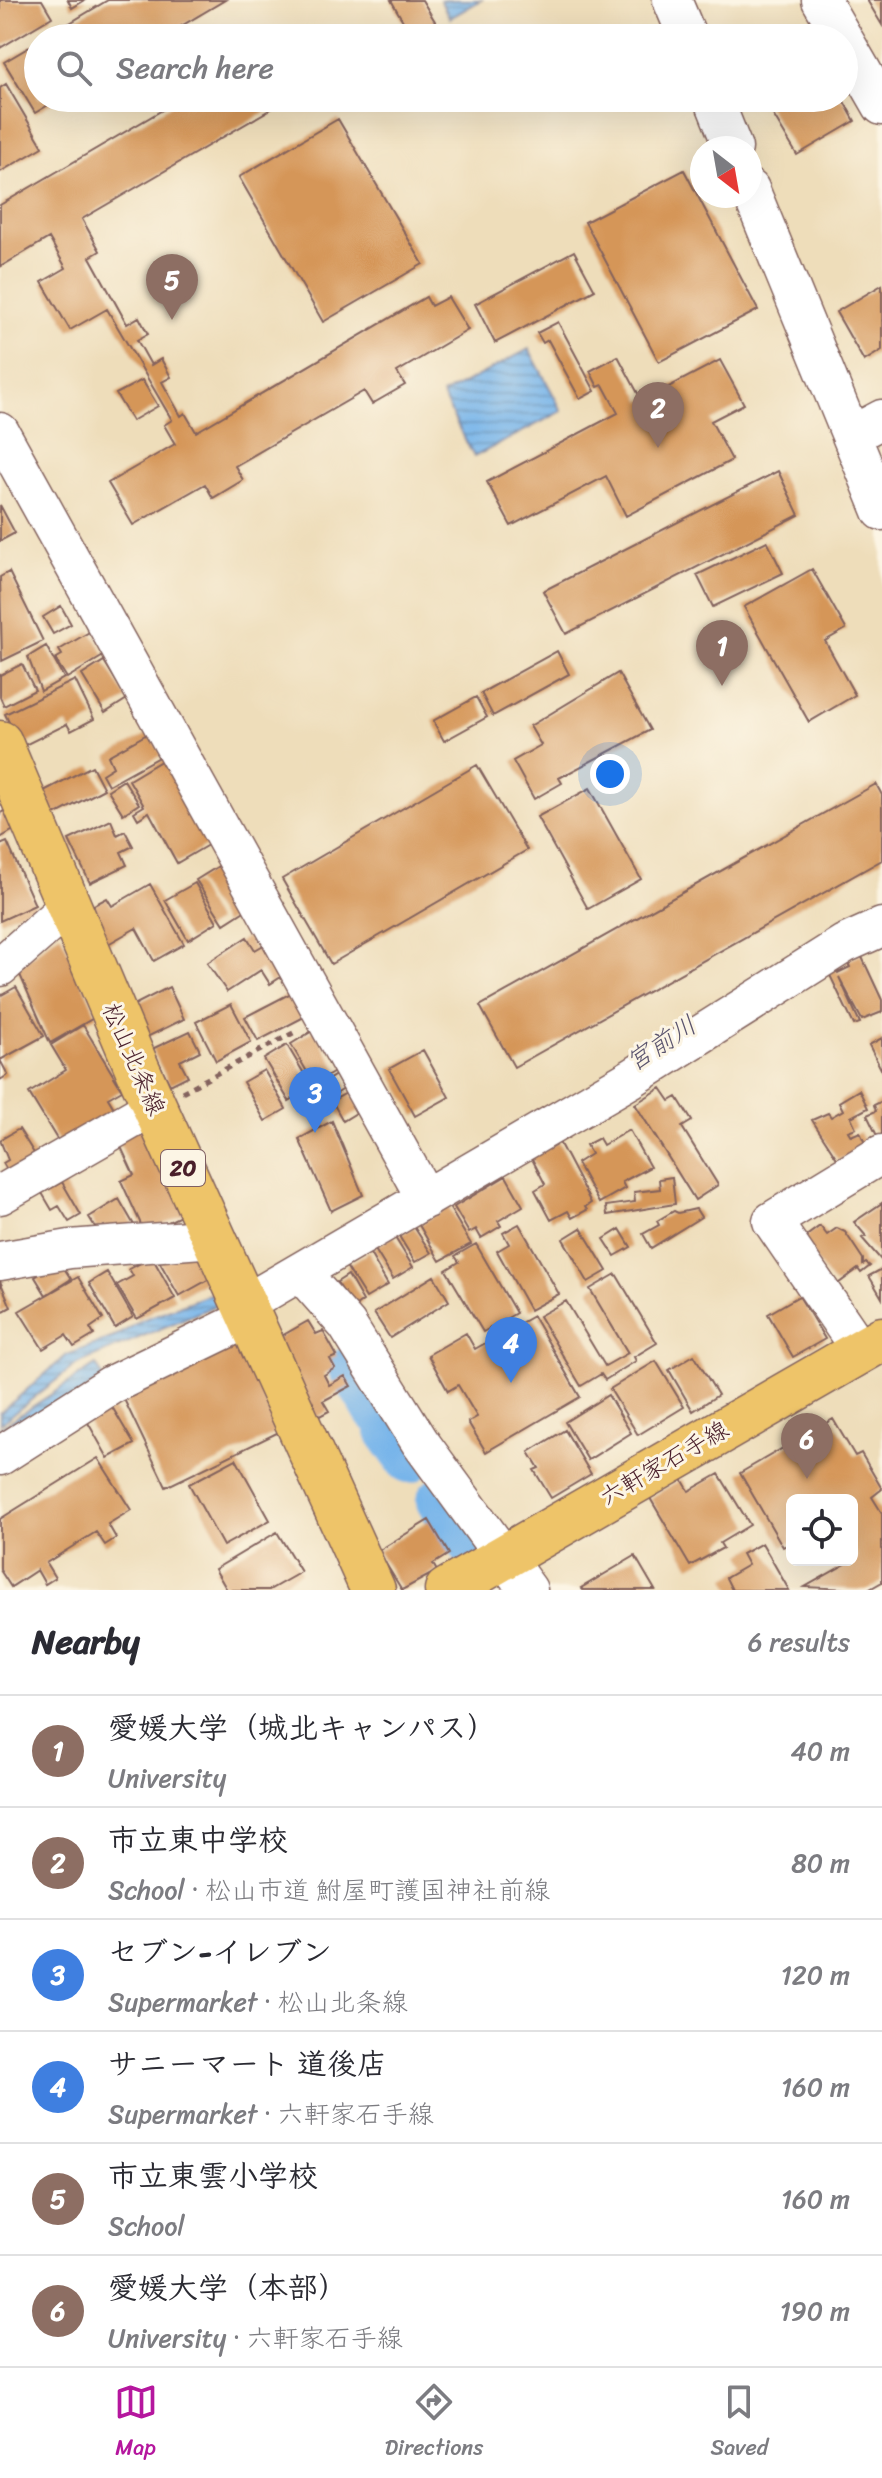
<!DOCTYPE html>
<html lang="en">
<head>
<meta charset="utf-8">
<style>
  :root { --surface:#fff; --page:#f2f2f3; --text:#2b2b33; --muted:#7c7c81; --line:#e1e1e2; --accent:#b5179e }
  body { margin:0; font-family:Sriracha,"Klee One",sans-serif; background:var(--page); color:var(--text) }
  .controls { position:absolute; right:24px; bottom:24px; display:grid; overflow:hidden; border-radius:12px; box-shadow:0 8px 32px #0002 }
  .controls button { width:72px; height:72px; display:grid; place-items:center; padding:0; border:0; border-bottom:2px solid var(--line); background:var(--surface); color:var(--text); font:40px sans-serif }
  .compass { position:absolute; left:690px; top:136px; width:72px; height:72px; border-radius:50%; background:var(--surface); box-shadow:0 8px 32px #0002; rotate:149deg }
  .you { position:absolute; left:610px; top:774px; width:28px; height:28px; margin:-20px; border:6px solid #fff; border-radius:50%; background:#1a73e8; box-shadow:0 0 0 12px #1a73e833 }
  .badge { display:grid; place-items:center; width:52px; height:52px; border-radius:50%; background:var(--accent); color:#fff; font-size:26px; font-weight:700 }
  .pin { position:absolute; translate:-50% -66px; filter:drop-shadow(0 2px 4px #0008) }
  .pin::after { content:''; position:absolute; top:42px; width:28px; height:24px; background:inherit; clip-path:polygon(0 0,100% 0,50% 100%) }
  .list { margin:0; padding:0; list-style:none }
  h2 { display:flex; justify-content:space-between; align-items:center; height:104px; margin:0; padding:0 32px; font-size:34px }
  h2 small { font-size:26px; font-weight:400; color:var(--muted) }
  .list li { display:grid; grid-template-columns:52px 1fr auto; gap:24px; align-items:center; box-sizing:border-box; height:112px; padding:0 32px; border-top:2px solid var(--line) }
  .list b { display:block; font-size:30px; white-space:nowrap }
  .list p { margin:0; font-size:26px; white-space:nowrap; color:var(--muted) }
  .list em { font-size:26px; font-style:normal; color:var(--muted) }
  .icon { flex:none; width:44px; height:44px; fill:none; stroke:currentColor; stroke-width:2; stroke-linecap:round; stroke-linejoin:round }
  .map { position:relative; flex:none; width:882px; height:1590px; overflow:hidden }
  .search { position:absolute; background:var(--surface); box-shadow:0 8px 32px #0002; left:24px; right:24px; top:24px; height:88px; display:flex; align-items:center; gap:20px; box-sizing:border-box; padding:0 28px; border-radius:44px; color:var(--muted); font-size:30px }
  .sheet { height:776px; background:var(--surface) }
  nav { display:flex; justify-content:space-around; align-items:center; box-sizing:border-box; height:112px; border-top:2px solid var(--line); background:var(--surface); font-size:22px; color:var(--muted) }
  nav a { display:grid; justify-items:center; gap:4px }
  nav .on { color:var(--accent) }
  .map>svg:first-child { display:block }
  .water { fill:url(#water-rules); stroke:#616a8a; stroke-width:2 }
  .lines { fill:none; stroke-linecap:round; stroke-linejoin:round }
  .river { stroke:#78b5ea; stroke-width:46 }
  .building { fill:#d59659 }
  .minor-casing { stroke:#83625d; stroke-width:41 }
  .major-casing { stroke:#83625d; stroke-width:47 }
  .path { stroke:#83625d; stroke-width:5; stroke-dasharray:6 6; stroke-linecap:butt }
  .minor { stroke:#fff; stroke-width:38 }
  .major { stroke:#eec469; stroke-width:44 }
  .labels { text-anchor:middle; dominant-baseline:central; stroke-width:6; stroke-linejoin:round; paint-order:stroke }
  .shield { fill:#fcf5e5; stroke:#7f5f63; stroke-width:2 }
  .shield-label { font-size:22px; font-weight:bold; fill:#4a1f2b }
  .street-label { font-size:24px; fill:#4a1f2b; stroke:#fcf5e5 }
  .water-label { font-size:26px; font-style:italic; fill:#5a546e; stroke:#fcf5e5 }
</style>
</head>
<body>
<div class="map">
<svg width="882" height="1590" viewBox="0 0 882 1590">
  <defs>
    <pattern id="water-rules" width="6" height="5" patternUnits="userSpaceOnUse" patternTransform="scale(2)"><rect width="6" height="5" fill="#78b5ea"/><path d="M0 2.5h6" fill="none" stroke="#6493be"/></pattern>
  </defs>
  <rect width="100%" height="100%" fill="#fcf5e5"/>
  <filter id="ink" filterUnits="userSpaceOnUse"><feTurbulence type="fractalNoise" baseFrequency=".0125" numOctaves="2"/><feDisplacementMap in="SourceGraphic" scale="16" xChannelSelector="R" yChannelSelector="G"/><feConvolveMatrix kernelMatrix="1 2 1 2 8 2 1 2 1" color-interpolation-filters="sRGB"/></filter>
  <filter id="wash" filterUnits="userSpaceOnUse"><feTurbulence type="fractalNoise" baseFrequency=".006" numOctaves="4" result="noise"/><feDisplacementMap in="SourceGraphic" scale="32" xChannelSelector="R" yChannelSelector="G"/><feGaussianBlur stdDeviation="1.8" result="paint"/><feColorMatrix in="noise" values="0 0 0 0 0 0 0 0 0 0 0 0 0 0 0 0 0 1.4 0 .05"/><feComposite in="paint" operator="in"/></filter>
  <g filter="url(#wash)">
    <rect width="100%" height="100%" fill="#eeddba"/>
    <!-- water -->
    <path class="water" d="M440 0H481L450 18Z
      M529 349 562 411 474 457 442 395Z
      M223 1289 228 1300 77 1364 0 1424V1413L67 1355 117 1336 142 1320Z
      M96 1365 104 1378 0 1445V1428Z"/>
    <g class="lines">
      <!-- river -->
      <path class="river" d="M351 1368 376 1410
        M388 1431 409 1460
        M439 1501 474 1548"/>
    </g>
    <g id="blocks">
      <!-- building -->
      <path class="building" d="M0 0H42L52 17 0 48Z
        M68 0H85L72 8Z
        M108 0H225L161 38H45Z
        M391 0H422L436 23 412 37Z
        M867 0H882V25Z
        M800 27 807 38H782Z
        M38 42V98H60L35 113 4 62Z
        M6 84 43 147 0 172V88Z
        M183 98H290L82 219 100 251 90 257 127 324 139 317 148 334 137 340 151 365 161 359 171 377 162 382 181 416 185 413 196 432 426 297 431 306 448 297 468 330 397 372 405 385 372 404 364 391 235 466 243 480 213 498 205 484 133 525 108 483 175 444 164 425 172 420 107 309 70 330 42 282 66 268 49 238 0 267V205Z
        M763 98H842L855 121 797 155Z
        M338 119 423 264 323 322 239 177Z
        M684 170 758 310 659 362 585 222Z
        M574 251 595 290 495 343 475 304Z
        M882 285V350L864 361 836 312Z
        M558 322 595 391 580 399 548 340 543 343 537 333Z
        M618 356 642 401 720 360 744 404 711 421 732 460 626 516 606 476 511 526 487 482 618 413 603 385 598 387 590 371Z
        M142 380 158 406 132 421 116 394Z
        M778 471 799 515 566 634 543 591Z
        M0 505 15 533 0 541Z
        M767 541 783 573 713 607 697 575Z
        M812 569 846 629 825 641 855 695 809 722 744 607Z
        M9 572 43 641 2 661 0 577Z
        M61 606 71 624 53 634 43 617Z
        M91 631 105 655 67 678 55 659 62 655 59 650Z
        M46 646 64 678 41 691 28 657Z
        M557 651 569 674 493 716 481 693Z
        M104 661 127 699 105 713 82 675Z
        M22 664 35 690 4 706 0 697V675Z
        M618 673 650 730 559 778 562 783 534 799 513 761 541 745 530 726Z
        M75 680 94 719 71 731 67 724 21 747 5 714Z
        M476 697 487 717 444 741 433 721Z
        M149 733 162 755 108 785 102 774 113 767 108 756Z
        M166 758 213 842 177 863 149 812 138 819 134 812 144 806 129 780Z
        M477 765 527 850 331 964 282 879Z
        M92 766 104 789 53 816 40 793Z
        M124 780 139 804 123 814 108 790Z
        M876 784 882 795V860L514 1067 480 1006Z
        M590 788 641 879 588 909 537 817Z
        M12 807 22 825 0 838V813Z
        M111 820 117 835 125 831 133 846 121 852 127 865 90 883 69 840Z
        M7 842 35 905 0 921V845Z
        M222 864 249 908 224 924 196 880Z
        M195 883 217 922 188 940 165 900Z
        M150 884 184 944 154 961 136 928 108 944 93 918 97 916 92 906 107 898 112 906Z
        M60 933 97 1016 50 1043 17 968Z
        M247 937 255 950 267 943 287 973 270 984 261 970 227 992 207 963Z
        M861 955 882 1000V1012L862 1020 839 977 860 1023 854 1025 827 969 835 966 838 973 850 967 847 961Z
        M16 987 44 1036 0 1060 8 1075 0 1080V996Z
        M169 987 184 1019 147 1037 132 1006Z
        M293 992 306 1016 258 1041 245 1017Z
        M231 1004 251 1042 216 1061 196 1022Z
        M83 1025 122 1090 108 1098 118 1115 63 1149 29 1093 66 1070 51 1045Z
        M314 1030 338 1070 314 1084 291 1044Z
        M190 1031 200 1051 180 1061 188 1076 170 1085 152 1049Z
        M882 1038V1071L869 1045Z
        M287 1045 312 1087 289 1101 264 1059Z
        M423 1050 449 1097 415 1116 389 1069Z
        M264 1070 286 1109 265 1121 243 1082Z
        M339 1073 347 1087 309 1111 301 1097Z
        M661 1088 670 1101 677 1097 692 1121 682 1127 718 1185 695 1200 635 1104Z
        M859 1090 868 1108 851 1117 856 1128 848 1131 851 1136 860 1132 867 1148 838 1160 812 1120 828 1113 831 1117 843 1110 839 1102Z
        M350 1091 361 1110 343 1121 332 1101Z
        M882 1101V1138L879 1140 867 1115 876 1111 874 1105Z
        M144 1121 187 1213 145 1233 121 1181 134 1175 115 1134Z
        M332 1121 363 1195 331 1211 299 1139Z
        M19 1129 40 1163 13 1180 3 1163 8 1160 0 1140Z
        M629 1130 650 1167 622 1182 625 1188 599 1203 577 1163 591 1154 586 1145 599 1138 603 1145Z
        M559 1142 591 1203 585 1207 587 1210 572 1218 568 1211 551 1220 535 1190 545 1184 531 1157Z
        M506 1176 523 1206 498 1221 501 1226 481 1238 476 1229 469 1233 454 1207Z
        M672 1177 675 1204 607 1215 606 1206 635 1202 634 1192 660 1189 659 1179Z
        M62 1182 81 1215 69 1222 59 1206 52 1210 42 1193Z
        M119 1199 134 1225 111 1238 104 1226 97 1230 89 1217Z
        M882 1203V1261L862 1238 866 1236 854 1222Z
        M449 1207 471 1244 440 1261 419 1225Z
        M696 1209 701 1217 651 1248 643 1234 659 1225 657 1221 674 1211 678 1213Z
        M519 1224 559 1294 530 1310 497 1251 509 1244 503 1233Z
        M820 1226 827 1235 837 1228 845 1232 863 1259V1265L866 1263 870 1266 861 1273 858 1269 835 1286 801 1240Z
        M414 1227 431 1253 415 1262 399 1236Z
        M581 1228 607 1271 588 1282 563 1239Z
        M620 1229 631 1247 615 1256 604 1239Z
        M394 1236 413 1267 393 1279 374 1248Z
        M476 1244 516 1313 483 1332 446 1270 459 1262 455 1256Z
        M197 1248 213 1277 179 1296 159 1261 176 1251Z
        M369 1252 388 1285 366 1298 346 1266Z
        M152 1257 175 1298 137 1319 117 1285 133 1276 129 1269Z
        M60 1262 71 1279 46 1295 35 1277Z
        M882 1269V1298L869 1276Z
        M107 1272 133 1317 115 1328 89 1283Z
        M616 1274 657 1343 634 1357 636 1361 605 1380 601 1374 581 1386 539 1316 566 1301 605 1366 628 1353 590 1289Z
        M348 1275 363 1301 353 1308 337 1282Z
        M434 1276 449 1301 390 1338 374 1313Z
        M78 1277 103 1319 90 1328 94 1335 74 1347 66 1335 43 1349 19 1311Z
        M0 1281 11 1307 0 1313Z
        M799 1296 825 1339 793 1357 768 1314Z
        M533 1316 580 1397 486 1452 468 1422 477 1417 458 1385 448 1391 428 1355 466 1333 475 1349Z
        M308 1321 316 1334 323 1331 337 1356 330 1359 335 1368 324 1375 329 1385 345 1376 351 1386 323 1401 329 1411 316 1418 273 1341Z
        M235 1338 279 1432 166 1487 121 1393Z
        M694 1355 718 1395 693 1411 669 1370Z
        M656 1361 684 1407 638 1435 610 1389Z
        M608 1395 631 1433 588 1460 565 1422Z
        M108 1400 134 1444 108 1458 83 1414Z
        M833 1419 855 1456 861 1453 882 1489 872 1497 882 1513V1582L868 1590 805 1587 858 1557 852 1547V1500H792V1542L783 1547 740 1473Z
        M565 1430 591 1474 551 1498 534 1470 539 1468 529 1452Z
        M98 1458 131 1510 108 1524 116 1538 105 1545 96 1532 46 1563 55 1578 45 1584 37 1570 11 1587 0 1570V1519Z
        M236 1459 270 1520 223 1546 189 1484Z
        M719 1474 750 1525 720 1543 723 1548 690 1566 650 1498 682 1479 689 1491Z
        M429 1520 449 1554 433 1564 437 1571 402 1590 378 1551Z
        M277 1532 301 1572 269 1590H227L215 1569Z
        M762 1543 789 1590H732L726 1578 748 1565 742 1554Z
        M635 1556 655 1590H583L581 1588Z"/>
    </g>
  </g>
  <g filter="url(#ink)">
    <use href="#blocks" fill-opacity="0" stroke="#83625d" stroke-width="2"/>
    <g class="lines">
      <defs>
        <path id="minor" d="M672 0 688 38
          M821 0 843 38
          M844 40 882 106
          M713 98 733 148
          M750 189 882 511
          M0 432 426 1199
          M852 435 882 419
          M0 967 69 906
          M0 1195 155 1106
          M0 1261 70 1249 215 1238
          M301 1273 347 1325 420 1442 528 1590
          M245 1304 632 1078 844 944 882 927
          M861 1351 772 1221 882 1154
          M0 1456 111 1385 251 1317"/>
        <path id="major" d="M0 743 138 1070 373 1590
          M447 1590 882 1339"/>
      </defs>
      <!-- minor casing -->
      <use href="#minor" class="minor-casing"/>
      <!-- major casing -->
      <use href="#major" class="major-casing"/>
      <!-- path -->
      <path class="path" d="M182 1092 297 1031"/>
      <!-- minor -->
      <use href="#minor" class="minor"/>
      <!-- major -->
      <use href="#major" class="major"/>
    </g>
  </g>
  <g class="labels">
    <!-- shield labels -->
    <rect class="shield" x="161" y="1150" width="44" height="36" rx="6"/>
    <g class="shield-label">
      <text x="183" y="1168">20</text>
    </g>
    <!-- street labels -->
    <g class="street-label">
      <text transform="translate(134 1059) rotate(66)">松山北条線</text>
      <text transform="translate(664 1463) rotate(-30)">六軒家石手線</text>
    </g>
    <!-- water labels -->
    <g class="water-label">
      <text transform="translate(661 1043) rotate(-33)">宮前川</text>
    </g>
  </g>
</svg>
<div class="controls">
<button><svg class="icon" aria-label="locate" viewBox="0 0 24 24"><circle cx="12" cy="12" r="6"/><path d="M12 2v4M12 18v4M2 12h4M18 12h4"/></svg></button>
</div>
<svg class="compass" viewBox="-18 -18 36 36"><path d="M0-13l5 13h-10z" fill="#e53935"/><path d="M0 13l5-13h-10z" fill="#7c7c81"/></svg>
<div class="you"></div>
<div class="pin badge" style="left:722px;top:686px;background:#8d6e63">1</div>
<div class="pin badge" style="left:658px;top:448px;background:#8d6e63">2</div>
<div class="pin badge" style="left:315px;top:1133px;background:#3f7fe0">3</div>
<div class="pin badge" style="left:511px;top:1383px;background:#3f7fe0">4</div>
<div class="pin badge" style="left:172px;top:320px;background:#8d6e63">5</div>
<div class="pin badge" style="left:807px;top:1479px;background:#8d6e63">6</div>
<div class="search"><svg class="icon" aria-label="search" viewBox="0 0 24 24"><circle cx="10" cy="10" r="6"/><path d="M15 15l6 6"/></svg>Search here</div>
</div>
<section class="sheet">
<h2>Nearby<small>6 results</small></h2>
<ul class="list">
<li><span class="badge" style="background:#8d6e63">1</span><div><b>愛媛大学（城北キャンパス）</b><p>University</p></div><em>40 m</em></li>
<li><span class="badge" style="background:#8d6e63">2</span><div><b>市立東中学校</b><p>School · 松山市道 鮒屋町護国神社前線</p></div><em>80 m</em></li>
<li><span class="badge" style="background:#3f7fe0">3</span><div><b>セブン-イレブン</b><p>Supermarket · 松山北条線</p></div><em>120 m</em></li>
<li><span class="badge" style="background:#3f7fe0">4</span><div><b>サニーマート 道後店</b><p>Supermarket · 六軒家石手線</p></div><em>160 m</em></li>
<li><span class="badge" style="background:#8d6e63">5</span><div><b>市立東雲小学校</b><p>School</p></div><em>160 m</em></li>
<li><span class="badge" style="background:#8d6e63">6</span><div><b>愛媛大学（本部）</b><p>University · 六軒家石手線</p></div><em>190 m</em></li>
</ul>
</section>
<nav>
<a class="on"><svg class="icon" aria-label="map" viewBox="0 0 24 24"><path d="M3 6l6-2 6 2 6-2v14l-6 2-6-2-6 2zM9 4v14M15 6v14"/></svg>Map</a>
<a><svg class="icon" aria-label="directions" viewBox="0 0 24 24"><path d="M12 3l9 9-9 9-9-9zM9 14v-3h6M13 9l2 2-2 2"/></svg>Directions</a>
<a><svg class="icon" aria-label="saved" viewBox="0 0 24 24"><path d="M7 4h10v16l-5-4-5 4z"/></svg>Saved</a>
</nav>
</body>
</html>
